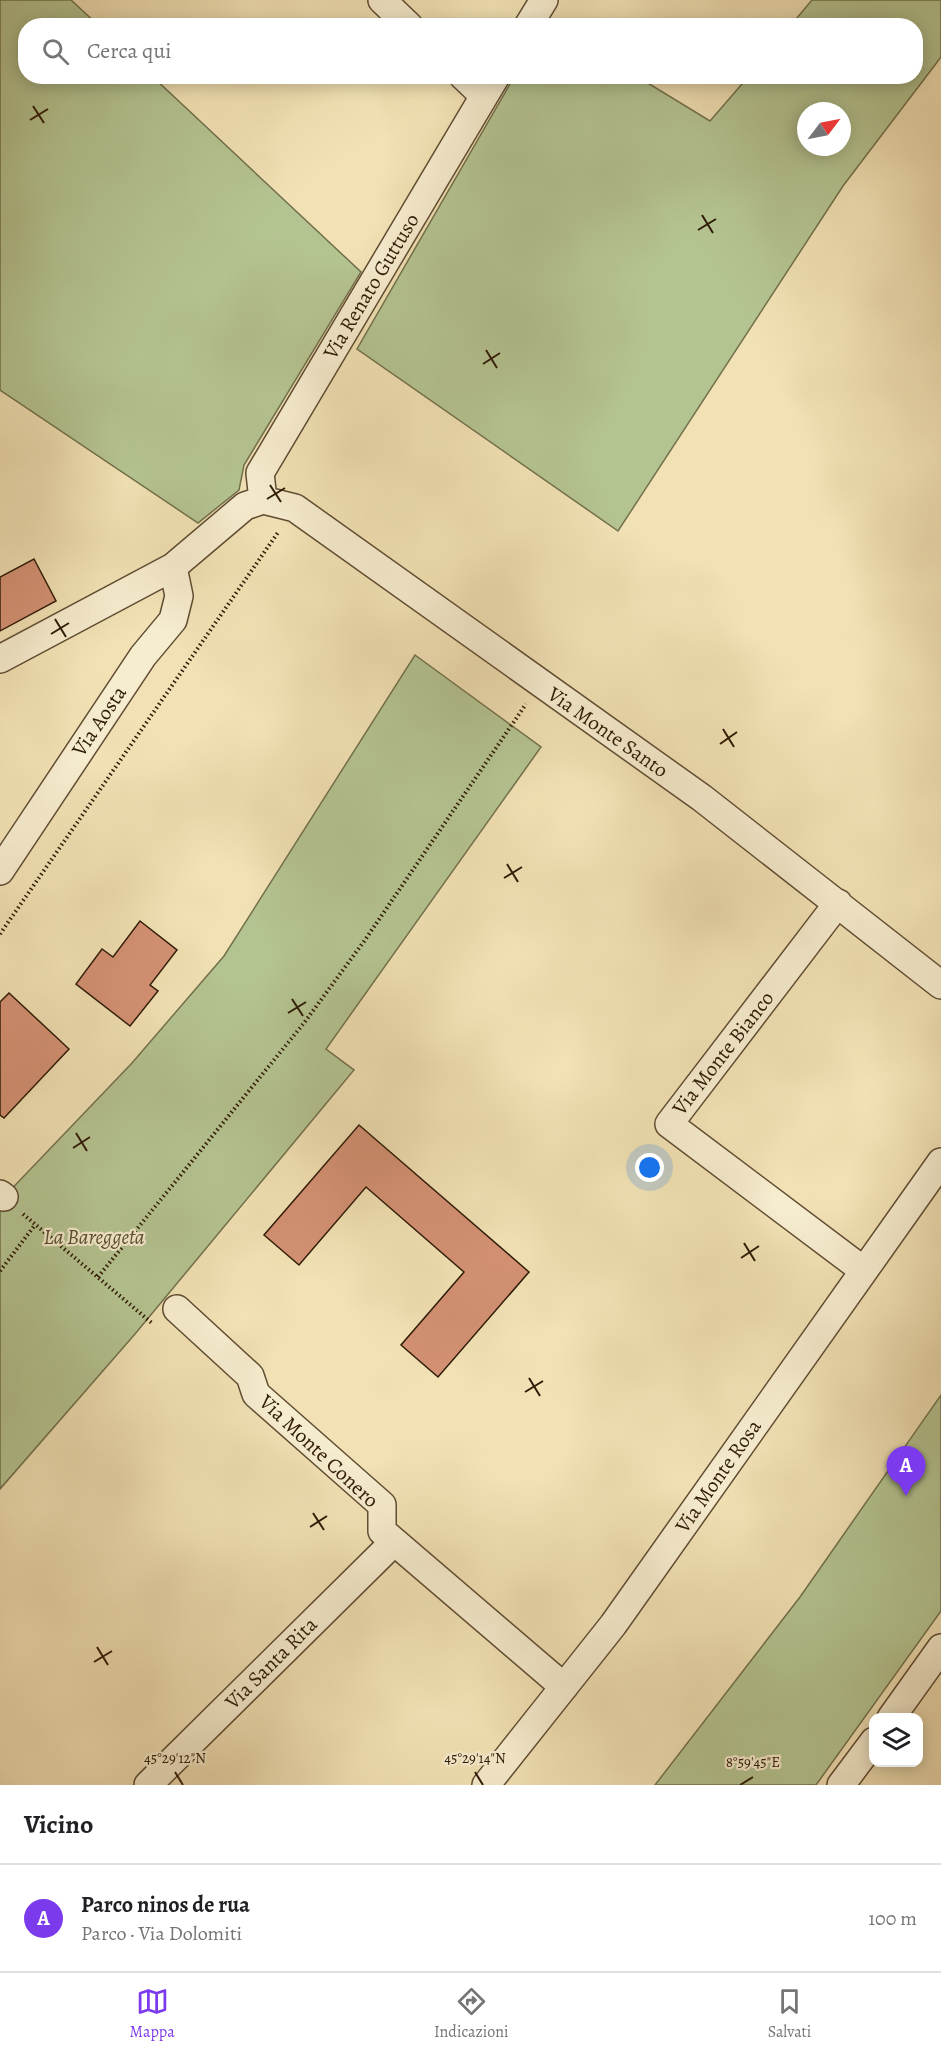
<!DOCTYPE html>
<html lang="it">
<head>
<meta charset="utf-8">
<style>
  :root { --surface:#fff; --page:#f2f2f2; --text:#202124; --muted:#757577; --line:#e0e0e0; --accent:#7c3aed }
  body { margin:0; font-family:Alegreya,serif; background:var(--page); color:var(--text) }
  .controls { position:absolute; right:18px; bottom:18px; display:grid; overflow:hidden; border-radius:12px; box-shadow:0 3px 15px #0003 }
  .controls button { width:54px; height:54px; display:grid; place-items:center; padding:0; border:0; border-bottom:2px solid var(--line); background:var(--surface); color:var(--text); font:30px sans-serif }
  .compass { position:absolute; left:797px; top:102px; width:54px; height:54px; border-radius:50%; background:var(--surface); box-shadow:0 3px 15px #0003; rotate:58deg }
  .you { position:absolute; left:650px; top:1168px; width:21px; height:21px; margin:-15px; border:4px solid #fff; border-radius:50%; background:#1a73e8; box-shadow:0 0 0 9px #1a73e833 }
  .badge { display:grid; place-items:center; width:39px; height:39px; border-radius:50%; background:var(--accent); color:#fff; font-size:20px; font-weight:700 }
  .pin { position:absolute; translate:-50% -50px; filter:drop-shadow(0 2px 3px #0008) }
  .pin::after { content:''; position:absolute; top:32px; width:21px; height:18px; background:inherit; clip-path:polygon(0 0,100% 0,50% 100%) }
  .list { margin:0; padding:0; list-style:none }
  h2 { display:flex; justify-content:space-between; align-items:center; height:78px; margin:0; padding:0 24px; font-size:26px }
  h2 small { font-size:20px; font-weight:400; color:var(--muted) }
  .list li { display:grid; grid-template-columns:39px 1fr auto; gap:18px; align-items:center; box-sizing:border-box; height:108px; padding:0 24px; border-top:2px solid var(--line) }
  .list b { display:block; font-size:22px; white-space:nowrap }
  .list p { margin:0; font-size:20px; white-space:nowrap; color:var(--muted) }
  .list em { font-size:20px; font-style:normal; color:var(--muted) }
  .icon { flex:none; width:33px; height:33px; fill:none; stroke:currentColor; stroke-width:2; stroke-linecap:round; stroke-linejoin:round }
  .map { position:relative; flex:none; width:941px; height:1785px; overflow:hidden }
  .search { position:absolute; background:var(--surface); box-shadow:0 3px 15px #0003; left:18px; right:18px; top:18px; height:66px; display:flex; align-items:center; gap:15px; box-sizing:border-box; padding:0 21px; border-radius:24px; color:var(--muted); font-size:22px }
  .sheet { height:186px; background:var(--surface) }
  nav { display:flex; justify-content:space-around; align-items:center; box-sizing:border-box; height:84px; border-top:2px solid var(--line); background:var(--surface); font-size:16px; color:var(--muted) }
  nav a { display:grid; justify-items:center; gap:3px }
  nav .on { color:var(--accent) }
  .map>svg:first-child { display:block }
  .green { fill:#b4c491; stroke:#72704c; stroke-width:1.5; fill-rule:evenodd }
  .building { fill:#d49174; stroke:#2f1b06; stroke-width:1.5 }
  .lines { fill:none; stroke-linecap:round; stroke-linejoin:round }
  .street-casing { stroke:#604c32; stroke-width:30 }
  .path { stroke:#2f1b06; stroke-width:4; stroke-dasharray:1.5 3; stroke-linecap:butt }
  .street { stroke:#f6ecce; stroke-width:27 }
  .ticks { fill:none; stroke:#2f1b06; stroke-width:2 }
  .labels { text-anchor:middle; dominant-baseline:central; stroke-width:4.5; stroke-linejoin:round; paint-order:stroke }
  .street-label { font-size:21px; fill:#2f1b06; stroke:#f6ecce }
  .park-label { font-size:21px; font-style:italic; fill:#574e30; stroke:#f6ecce }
  .ticks-label { font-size:15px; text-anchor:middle; fill:#2f1b06; stroke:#f6ecce; stroke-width:4.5; stroke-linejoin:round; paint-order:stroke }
</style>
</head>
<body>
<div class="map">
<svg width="941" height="1785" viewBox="0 0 941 1785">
  <rect width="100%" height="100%" fill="#f1e1b4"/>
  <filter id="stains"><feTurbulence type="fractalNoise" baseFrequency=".00333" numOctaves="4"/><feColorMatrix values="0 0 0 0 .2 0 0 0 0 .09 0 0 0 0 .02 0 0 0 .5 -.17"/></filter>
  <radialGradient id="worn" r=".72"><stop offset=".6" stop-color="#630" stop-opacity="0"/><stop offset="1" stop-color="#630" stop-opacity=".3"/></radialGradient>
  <!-- green -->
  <path class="green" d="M0 0H71L98 25 26 26V76L153 77 361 272 244 465 239 490 198 523 0 390Z
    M812 0H941V57L843 186 618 531 357 349 514 77H638L710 121 748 77 916 76V26L791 25ZM806 111H842V147H806Z
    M415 655 541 747 326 1049 354 1070 135 1334 0 1489V1201L132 1063 224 956Z
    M941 1395V1611L816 1785H655L800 1597Z"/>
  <!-- building -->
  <path class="building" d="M34 559 56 601 0 631V577Z
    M140 921 177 950 150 985 158 991 130 1026 76 984 102 949 113 957Z
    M9 993 69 1049 4 1118 0 1115V1002Z
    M359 1125 529 1272 438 1377 401 1345 464 1272 366 1187 299 1265 264 1235Z"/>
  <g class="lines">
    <defs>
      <path id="street" d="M382 0 409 26
        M528 26 544 0
        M463 76 484 96
        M263 500 295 508 702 798 941 985
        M263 500 260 473 496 76
        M0 659 173 567 245 506 263 500
        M0 871 143 656 173 620 179 596 173 567
        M838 903 669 1124 863 1270
        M0 1194 4 1197
        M177 1309 250 1376 256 1394 382 1505V1531L564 1687
        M891 1718 941 1648
        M148 1785 394 1542
        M486 1785 613 1625 941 1162
        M841 1785 874 1741"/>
    </defs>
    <!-- street casing -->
    <use href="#street" class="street-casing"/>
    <!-- path -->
    <path class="path" d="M0 934 279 531
      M23 1214 153 1324
      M0 1271 35 1225
      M98 1277 304 1023 365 940 526 704"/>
    <!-- street -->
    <use href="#street" class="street"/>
  </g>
  <!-- ticks -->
  <path class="ticks" d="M33 106 44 123M30 120 48 109M702 215 713 233M698 230 716 219M486 350 497 368M483 364 500 353M270 485 281 502M267 499 285 488M55 619 66 637M51 634 69 623M723 729 734 747M720 744 737 732M507 864 518 882M504 878 522 867M292 999 303 1016M288 1013 306 1002M76 1133 87 1151M73 1148 90 1137M744 1243 755 1261M741 1258 759 1246M529 1378 540 1396M525 1392 543 1381M313 1513 324 1530M310 1527 327 1516M97 1647 108 1665M94 1662 112 1651M175 1772 183 1785M475 1772 483 1785M740 1785 753 1777"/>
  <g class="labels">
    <!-- street labels -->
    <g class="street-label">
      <text transform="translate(371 286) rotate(-59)">Via Renato Guttuso</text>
      <text transform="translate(99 721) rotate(-56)">Via Aosta</text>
      <text transform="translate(608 732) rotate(35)">Via Monte Santo</text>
      <text transform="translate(723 1053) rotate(-52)">Via Monte Bianco</text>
      <text transform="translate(319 1451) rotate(43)">Via Monte Conero</text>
      <text transform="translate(718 1476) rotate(-55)">Via Monte Rosa</text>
      <text transform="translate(271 1663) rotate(-45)">Via Santa Rita</text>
    </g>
    <!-- park labels -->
    <g class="park-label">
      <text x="94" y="1237">La Bareggeta</text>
    </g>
  </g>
  <g class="ticks-label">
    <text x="175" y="1763">45°29'12"N</text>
    <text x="475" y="1763">45°29'14"N</text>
    <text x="753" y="1767">8°59'45"E</text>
  </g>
  <rect width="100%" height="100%" filter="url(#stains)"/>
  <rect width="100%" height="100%" fill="url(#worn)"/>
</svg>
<div class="controls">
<button><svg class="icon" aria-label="layers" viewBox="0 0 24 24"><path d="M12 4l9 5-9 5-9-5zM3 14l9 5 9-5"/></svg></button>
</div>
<svg class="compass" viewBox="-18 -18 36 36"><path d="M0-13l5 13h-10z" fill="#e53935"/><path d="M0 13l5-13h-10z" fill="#757577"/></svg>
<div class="you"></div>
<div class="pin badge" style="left:906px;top:1496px">A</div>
<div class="search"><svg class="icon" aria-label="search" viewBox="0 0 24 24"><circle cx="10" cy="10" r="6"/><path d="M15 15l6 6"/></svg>Cerca qui</div>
</div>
<section class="sheet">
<h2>Vicino<small></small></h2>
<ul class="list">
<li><span class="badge">A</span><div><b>Parco ninos de rua</b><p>Parco · Via Dolomiti</p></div><em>100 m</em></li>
</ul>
</section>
<nav>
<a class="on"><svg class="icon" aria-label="map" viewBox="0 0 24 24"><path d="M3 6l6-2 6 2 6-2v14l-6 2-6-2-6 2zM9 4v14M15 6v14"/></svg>Mappa</a>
<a><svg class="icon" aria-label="directions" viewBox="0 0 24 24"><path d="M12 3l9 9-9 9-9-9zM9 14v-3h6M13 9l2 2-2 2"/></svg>Indicazioni</a>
<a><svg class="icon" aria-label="saved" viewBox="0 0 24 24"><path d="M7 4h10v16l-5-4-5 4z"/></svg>Salvati</a>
</nav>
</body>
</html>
